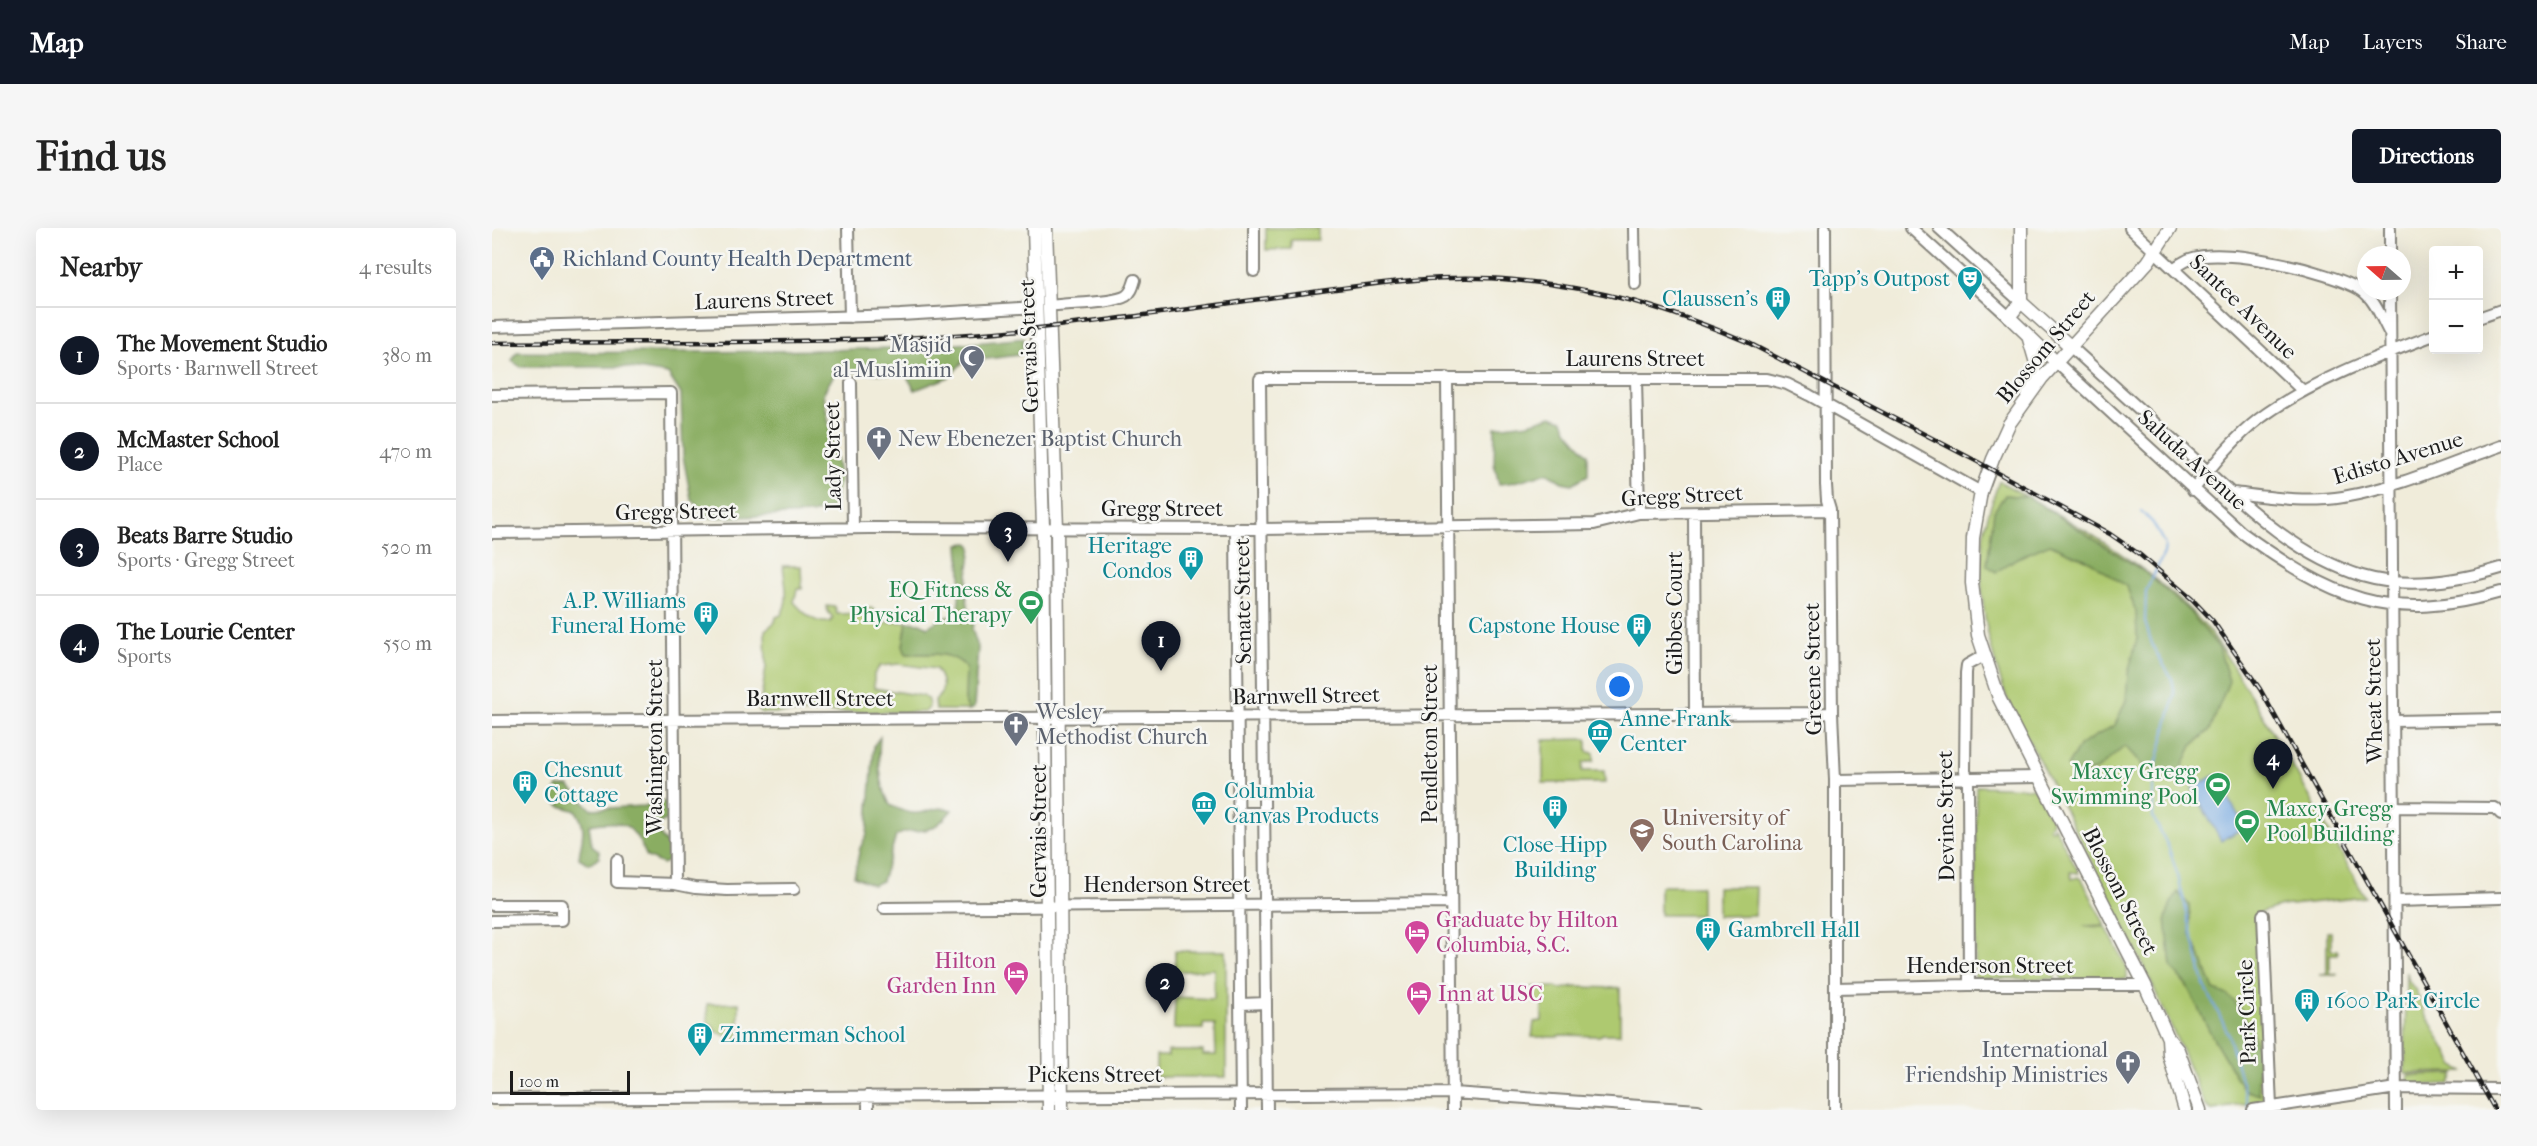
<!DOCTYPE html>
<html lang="en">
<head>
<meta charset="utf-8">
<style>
  :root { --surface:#fff; --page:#f6f6f6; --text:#222; --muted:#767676; --line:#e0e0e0; --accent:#111827 }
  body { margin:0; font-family:"IM FELL French Canon",serif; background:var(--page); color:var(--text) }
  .controls { position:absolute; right:18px; top:18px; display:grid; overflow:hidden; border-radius:6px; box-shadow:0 6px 24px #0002 }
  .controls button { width:54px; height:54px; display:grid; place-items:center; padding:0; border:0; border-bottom:2px solid var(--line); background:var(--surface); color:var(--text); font:30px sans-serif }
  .compass { position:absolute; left:1865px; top:18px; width:54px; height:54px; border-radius:50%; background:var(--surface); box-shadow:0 6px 24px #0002; rotate:290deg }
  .scale { position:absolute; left:18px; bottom:15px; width:120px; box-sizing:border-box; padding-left:6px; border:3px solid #1c1c1c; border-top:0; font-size:16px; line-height:21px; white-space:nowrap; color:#1c1c1c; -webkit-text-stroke:4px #f6f6f2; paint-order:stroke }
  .you { position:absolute; left:1128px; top:459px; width:21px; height:21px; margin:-15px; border:4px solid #fff; border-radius:50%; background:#1a73e8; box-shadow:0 0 0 9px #1a73e833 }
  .badge { display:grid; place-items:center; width:39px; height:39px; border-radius:50%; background:var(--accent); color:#fff; font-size:20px; font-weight:700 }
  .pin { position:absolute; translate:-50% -50px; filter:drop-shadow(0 2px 3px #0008) }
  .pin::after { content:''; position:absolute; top:32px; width:21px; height:18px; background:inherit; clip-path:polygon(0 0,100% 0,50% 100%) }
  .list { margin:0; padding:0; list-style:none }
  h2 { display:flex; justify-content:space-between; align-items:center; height:78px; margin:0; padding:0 24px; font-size:26px }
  h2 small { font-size:20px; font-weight:400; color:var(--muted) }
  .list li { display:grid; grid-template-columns:39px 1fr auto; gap:18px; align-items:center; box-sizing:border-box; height:96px; padding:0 24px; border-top:2px solid var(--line) }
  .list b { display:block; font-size:22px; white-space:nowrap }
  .list p { margin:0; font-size:20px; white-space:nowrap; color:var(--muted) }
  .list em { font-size:20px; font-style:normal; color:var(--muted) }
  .map { position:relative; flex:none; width:2009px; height:882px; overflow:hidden; border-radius:6px }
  header { display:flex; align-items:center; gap:36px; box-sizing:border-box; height:84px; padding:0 30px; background:var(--accent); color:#fff }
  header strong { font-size:28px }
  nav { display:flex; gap:33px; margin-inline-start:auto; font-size:21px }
  .intro { display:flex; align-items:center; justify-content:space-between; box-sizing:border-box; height:144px; padding:0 36px }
  h1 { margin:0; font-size:42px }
  .button { padding:15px 27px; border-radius:6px; background:var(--accent); color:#fff; font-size:21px; font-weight:700 }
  main { display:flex; gap:36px; padding:0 36px }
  aside { flex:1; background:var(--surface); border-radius:6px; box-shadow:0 6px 24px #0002 }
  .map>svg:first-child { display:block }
  .green { fill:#aec96f; stroke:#657246; stroke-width:1.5 }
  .forest { fill:#8aad62; stroke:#53643f; stroke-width:1.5 }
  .water { fill:#75a7e0; stroke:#48627e; stroke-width:1.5 }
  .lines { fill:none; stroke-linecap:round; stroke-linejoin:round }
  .stream { stroke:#75a7e0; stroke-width:2 }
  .minor-casing { stroke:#86847b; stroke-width:14 }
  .major-casing { stroke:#86847b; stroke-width:15 }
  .minor { stroke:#fff; stroke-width:10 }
  .major { stroke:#fff; stroke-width:12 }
  .rail-casing { stroke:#1c1c1c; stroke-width:4.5 }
  .rail { stroke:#f6f6f2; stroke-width:2; stroke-dasharray:7; stroke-linecap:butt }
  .labels { text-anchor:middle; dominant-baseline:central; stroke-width:5; stroke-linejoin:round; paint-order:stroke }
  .service-label { font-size:22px; fill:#4e5e75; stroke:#f6f6f2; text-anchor:start }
  .culture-label { font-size:22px; fill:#0d838f; stroke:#f6f6f2; text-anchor:start }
  .street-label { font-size:22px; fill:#1c1c1c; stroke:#f6f6f2 }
  .worship-label { font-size:22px; fill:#5b616d; stroke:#f6f6f2; text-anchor:end }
  .leisure-label { font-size:22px; fill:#27864d; stroke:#f6f6f2; text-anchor:end }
  .education-label { font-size:22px; fill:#785e54; stroke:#f6f6f2; text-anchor:start }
  .hotel-label { font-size:22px; fill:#b23c85; stroke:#f6f6f2; text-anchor:start }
</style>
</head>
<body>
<header>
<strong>Map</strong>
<nav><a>Map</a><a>Layers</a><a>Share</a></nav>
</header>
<div class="intro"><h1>Find us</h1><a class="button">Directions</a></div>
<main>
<aside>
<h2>Nearby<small>4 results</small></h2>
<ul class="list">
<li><span class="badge">1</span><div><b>The Movement Studio</b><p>Sports · Barnwell Street</p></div><em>380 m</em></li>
<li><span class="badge">2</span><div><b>McMaster School</b><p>Place</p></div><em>470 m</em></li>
<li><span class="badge">3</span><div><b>Beats Barre Studio</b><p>Sports · Gregg Street</p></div><em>520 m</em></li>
<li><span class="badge">4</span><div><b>The Lourie Center</b><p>Sports</p></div><em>550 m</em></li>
</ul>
</aside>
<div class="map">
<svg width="2009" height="882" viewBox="0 0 2009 882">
  <rect width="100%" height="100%" fill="#f6f6f2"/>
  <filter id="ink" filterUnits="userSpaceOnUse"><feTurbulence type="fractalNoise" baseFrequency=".0167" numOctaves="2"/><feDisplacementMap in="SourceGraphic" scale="12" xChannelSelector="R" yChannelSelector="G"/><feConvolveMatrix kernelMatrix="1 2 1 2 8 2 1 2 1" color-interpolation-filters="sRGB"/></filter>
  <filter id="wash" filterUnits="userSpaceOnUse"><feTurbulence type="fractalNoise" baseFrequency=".008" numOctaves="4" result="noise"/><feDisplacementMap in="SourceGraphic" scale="24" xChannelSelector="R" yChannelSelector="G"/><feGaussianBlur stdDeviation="1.35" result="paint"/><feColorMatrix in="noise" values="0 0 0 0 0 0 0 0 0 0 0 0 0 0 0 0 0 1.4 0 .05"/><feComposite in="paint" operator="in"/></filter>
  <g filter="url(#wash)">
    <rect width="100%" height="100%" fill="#f0ecda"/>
    <!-- green -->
    <path class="green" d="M774 0H826V12H799V21L774 22Z
      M1507 253C1574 290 1643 328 1698 382 1724 407 1740 438 1759 468 1799 533 1836 601 1873 669L1789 678 1764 686 1772 873 1720 882 1713 878C1657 737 1584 605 1515 470 1496 419 1484 366 1491 311 1493 291 1501 272 1507 253Z
      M291 338H309L310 361H305L302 374C312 385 322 396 338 394L341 390 335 382V378L343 379 345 386 374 385 375 381 379 380 383 383V395L415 394 411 418 414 426C436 426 458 422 474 439L473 474 477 482H444L443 472C455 463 451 451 444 441L407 436 388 438 382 446V460L431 468 436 472 437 479 433 484 270 485 267 483 274 439 273 402 283 394 284 389 289 387C298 371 293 356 291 338Z
      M1095 511V524L1102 525V533L1091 535 1090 543H1112L1113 555H1051V512Z
      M1484 558 1540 560 1546 566 1560 593 1557 600 1560 601 1562 598 1587 645 1578 644 1580 651 1586 649 1590 651 1613 697 1591 698 1614 699 1635 740V751L1570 752 1567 739 1564 737 1563 751 1483 750Z
      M1168 658H1209V687H1168Z
      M1225 659H1264L1263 687 1225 688Z
      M1835 704H1839V722H1846V726H1838V745L1846 747H1827L1835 745Z
      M683 723H734V849H664V828H676V823H711V827H724L723 796H711V801H682C682 791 683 780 683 769L722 771V741L683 744Z
      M1914 743 1915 751 1924 763 1933 785 1962 836 1971 844 1913 845Z
      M1040 759H1063L1067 761 1084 759 1128 760V806H1111L1107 808 1068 807 1064 809H1040L1042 794 1050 793V775L1042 774Z
      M247 775V813L223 803 221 798 216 796 215 776Z
      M1962 846 1958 856 1923 857 1916 854V847Z"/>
    <!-- forest -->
    <path class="forest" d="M532 110 530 125 527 127 471 134 457 149 423 162 414 147 359 144 343 145 331 166 348 251 341 279 320 286 218 290 199 271 191 228 189 166 176 146 132 139H29L20 133 25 124C85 125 144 124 204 124 313 123 423 122 532 110Z
      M1059 188 1071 192 1076 203 1096 226V247L1080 256 1070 254 1056 245C1039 248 1024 256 1007 256L1002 236 1003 199 1037 195Z
      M1513 267 1537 269 1653 344 1698 384 1727 420 1737 453 1718 502 1700 518 1685 550H1662L1633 518 1606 541 1588 547 1575 538 1588 517 1623 497 1634 472 1636 446 1645 410 1644 384 1635 359 1599 334 1558 316 1525 330 1504 344 1495 337 1502 283Z
      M477 315 480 319C477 341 469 375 482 394L480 401 486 419 482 480 477 482 473 474 474 439C458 422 435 426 414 426L411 418 415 394 428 395 436 399C445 391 456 391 466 382L469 347 467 316Z
      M388 509C386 532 387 556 398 577 405 580 413 585 421 585 435 587 443 576 460 582 453 590 445 600 433 602 421 604 415 602 404 608L390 653 381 657 362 648 368 620 375 606 382 517Z
      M66 558H77L99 581 152 578 172 573 178 578 177 591 163 597C167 609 176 614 180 626L175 634 170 636 155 629C140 596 134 591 97 597L100 617 107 623V629L97 636 87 630C89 610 96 602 84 583L68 578 60 569Z
      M1686 664 1697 677 1699 706 1722 762C1726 763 1731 765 1735 767 1752 779 1767 814 1767 834 1768 847 1764 855 1768 867L1752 862 1721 810 1695 758 1679 739 1674 690 1679 675Z"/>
    <!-- water -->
    <path class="water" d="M1723 547 1753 599 1729 613 1700 560Z"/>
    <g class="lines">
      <!-- stream -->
      <path class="stream" d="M1649 283 1661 295 1673 317 1672 325 1654 363 1653 394 1661 419 1680 451 1683 467 1664 537 1661 559V589L1676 618 1686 648 1712 756 1736 805 1757 880"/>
    </g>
  </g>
  <g filter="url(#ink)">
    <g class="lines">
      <defs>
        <path id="minor" d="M356 0 358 89
          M762 0V43
          M1142 0 1143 56
          M1333 0 1334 257 1335 272 1338 282 1340 485 1343 552V882
          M1419 0 1517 89
          M1447 0 1529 74
          M1638 0 1811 163
          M1898 27V0
          M1682 40C1687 37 1693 33 1698 31 1733 18 1837 43 1869 62 1882 70 1890 91 1897 104
          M1898 63 1904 882
          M558 78C577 75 620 76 634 68 640 64 641 58 643 52
          M1986 90 2009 82
          M0 99 408 87 545 79
          M1578 118C1619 155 1659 192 1700 229 1750 275 1802 327 1870 348 1914 361 1966 353 2009 340
          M1564 134 1749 304C1839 369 1896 397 2009 364
          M955 150 961 882
          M1144 150 1147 285
          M359 155 361 300
          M0 167 179 165 183 656
          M1701 262C1721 237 1741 211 1767 191 1817 154 1884 129 1942 107
          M1741 265C1777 269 1815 275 1851 269 1905 260 1958 236 2009 218
          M1202 285 1203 485
          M744 300 749 882
          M0 305 378 300 769 301 1102 296 1147 285 1338 282
          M0 493 1340 485
          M1902 493 2009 491
          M1343 552 1547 549
          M1903 579 2003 580 2009 586
          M748 585H773
          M125 632V654L183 656 203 660 235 662 302 661
          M1904 673 2009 670
          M0 677H70V692L0 693
          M392 680 958 675
          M1771 687 1779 879
          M1477 757 1476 551 1473 543 1474 445 1475 437 1491 428
          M1343 760 1477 757H1653
          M749 776 774 775
          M376 868V882
          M0 871 961 865 1206 882
          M775 882 768 151H1275L1295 156 1317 167 1489 264
          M1761 882 1904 860 2009 861"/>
        <path id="major" d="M542 0 551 300 557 882
          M554 0 565 300 570 882
          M1529 0V74L1517 89 1564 134
          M1678 0 1656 34 1550 150 1517 196 1501 231 1489 264 1481 310 1480 355 1486 407 1507 470 1653 757 1676 810 1677 827 1693 882
          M1529 74 1578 118
          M1536 164 1544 135 1537 111
          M1676 810 1686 822 1708 882"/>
      </defs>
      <!-- minor casing -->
      <use href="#minor" class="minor-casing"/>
      <!-- major casing -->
      <use href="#major" class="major-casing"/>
      <!-- minor -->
      <use href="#minor" class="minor"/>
      <!-- major -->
      <use href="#major" class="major"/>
      <defs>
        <path id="rail" d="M0 115C176 113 353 118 528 102 621 93 714 78 806 66 878 56 950 45 1022 52 1109 60 1175 80 1255 114L1484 233 1618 306 1647 326 1700 371 1721 393 1768 461 2003 882"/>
      </defs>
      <!-- rail casing -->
      <use href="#rail" class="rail-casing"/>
      <!-- rail -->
      <use href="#rail" class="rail"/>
    </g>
  </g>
  <!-- icons -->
  <defs>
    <symbol id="civic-pin" viewBox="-11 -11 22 30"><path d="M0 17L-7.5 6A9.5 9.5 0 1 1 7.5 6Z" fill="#5c6f8a" stroke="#f6f6f2"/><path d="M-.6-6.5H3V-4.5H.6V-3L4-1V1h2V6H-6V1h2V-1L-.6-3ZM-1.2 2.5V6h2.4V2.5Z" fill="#fff"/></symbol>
    <symbol id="theatre-pin" viewBox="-11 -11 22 30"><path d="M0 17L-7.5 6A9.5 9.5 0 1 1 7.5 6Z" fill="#0f9aa8" stroke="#f6f6f2"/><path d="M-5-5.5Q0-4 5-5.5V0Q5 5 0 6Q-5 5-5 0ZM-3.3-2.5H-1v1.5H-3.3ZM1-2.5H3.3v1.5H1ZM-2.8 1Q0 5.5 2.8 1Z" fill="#fff"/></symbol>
    <symbol id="building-pin" viewBox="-11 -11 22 30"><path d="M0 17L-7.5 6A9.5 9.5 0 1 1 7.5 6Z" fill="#0f9aa8" stroke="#f6f6f2"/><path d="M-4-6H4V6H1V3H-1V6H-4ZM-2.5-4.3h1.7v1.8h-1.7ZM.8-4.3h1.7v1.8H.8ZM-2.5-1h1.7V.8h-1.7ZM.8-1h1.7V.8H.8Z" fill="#fff"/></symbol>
    <symbol id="mosque-pin" viewBox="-11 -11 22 30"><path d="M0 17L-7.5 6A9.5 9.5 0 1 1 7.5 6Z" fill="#6b7280" stroke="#f6f6f2"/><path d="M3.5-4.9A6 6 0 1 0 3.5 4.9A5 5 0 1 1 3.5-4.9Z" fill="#fff"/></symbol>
    <symbol id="church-pin" viewBox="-11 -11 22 30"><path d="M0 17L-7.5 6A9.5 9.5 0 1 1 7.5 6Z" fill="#6b7280" stroke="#f6f6f2"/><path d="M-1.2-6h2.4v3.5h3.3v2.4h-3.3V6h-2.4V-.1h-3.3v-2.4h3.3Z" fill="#fff"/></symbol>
    <symbol id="stadium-pin" viewBox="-11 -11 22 30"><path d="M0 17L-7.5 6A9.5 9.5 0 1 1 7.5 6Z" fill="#2e9e5b" stroke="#f6f6f2"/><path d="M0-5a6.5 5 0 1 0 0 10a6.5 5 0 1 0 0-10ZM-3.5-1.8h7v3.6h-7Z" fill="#fff"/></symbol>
    <symbol id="museum-pin" viewBox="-11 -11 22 30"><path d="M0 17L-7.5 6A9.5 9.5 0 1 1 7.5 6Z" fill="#0f9aa8" stroke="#f6f6f2"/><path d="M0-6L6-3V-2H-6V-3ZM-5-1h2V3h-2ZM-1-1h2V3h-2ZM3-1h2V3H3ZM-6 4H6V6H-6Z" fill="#fff"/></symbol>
    <symbol id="university-pin" viewBox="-11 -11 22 30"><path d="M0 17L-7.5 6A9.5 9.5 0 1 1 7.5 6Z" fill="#8d6e63" stroke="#f6f6f2"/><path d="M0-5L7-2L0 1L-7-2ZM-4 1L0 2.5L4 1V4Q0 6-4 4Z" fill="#fff"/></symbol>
    <symbol id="hotel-pin" viewBox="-11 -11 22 30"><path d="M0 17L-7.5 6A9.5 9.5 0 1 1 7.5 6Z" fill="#d1479c" stroke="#f6f6f2"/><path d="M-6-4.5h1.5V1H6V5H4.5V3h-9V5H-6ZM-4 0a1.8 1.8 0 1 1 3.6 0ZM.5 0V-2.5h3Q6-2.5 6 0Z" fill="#fff"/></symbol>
  </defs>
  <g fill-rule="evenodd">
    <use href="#civic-pin" x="35" y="16" width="30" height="40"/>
    <use href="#theatre-pin" x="1463" y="36" width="30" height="40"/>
    <use href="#building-pin" x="1271" y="56" width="30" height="40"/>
    <use href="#mosque-pin" x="465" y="115" width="30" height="40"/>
    <use href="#church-pin" x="372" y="196" width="30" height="40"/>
    <use href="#building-pin" x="684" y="316" width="30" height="40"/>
    <use href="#stadium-pin" x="524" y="360" width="30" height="40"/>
    <use href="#building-pin" x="199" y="371" width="30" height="40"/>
    <use href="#building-pin" x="1132" y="383" width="30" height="40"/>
    <use href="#church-pin" x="509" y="482" width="30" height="40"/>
    <use href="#museum-pin" x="1093" y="489" width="30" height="40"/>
    <use href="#building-pin" x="18" y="540" width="30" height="40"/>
    <use href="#stadium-pin" x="1711" y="542" width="30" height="40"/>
    <use href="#museum-pin" x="697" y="561" width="30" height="40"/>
    <use href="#building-pin" x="1048" y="565" width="30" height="40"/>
    <use href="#stadium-pin" x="1740" y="579" width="30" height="40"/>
    <use href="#university-pin" x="1135" y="588" width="30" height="40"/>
    <use href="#building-pin" x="1201" y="687" width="30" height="40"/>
    <use href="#hotel-pin" x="910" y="690" width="30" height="40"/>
    <use href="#hotel-pin" x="509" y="731" width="30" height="40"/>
    <use href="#hotel-pin" x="912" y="751" width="30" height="40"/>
    <use href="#building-pin" x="1800" y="758" width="30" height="40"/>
    <use href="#building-pin" x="193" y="792" width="30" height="40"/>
    <use href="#church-pin" x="1621" y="820" width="30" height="40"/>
  </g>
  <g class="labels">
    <!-- service labels -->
    <g class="service-label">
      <text x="70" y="31">Richland County Health Department</text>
    </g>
    <!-- culture labels -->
    <g class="culture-label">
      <text x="1458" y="51" text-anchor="end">Tapp's Outpost</text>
      <text x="1266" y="71" text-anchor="end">Claussen's</text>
      <text x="680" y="318" text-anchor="end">Heritage<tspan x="680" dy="25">Condos</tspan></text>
      <text x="194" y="373" text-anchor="end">A.P. Williams<tspan x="194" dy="25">Funeral Home</tspan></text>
      <text x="1128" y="398" text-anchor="end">Capstone House</text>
      <text x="1128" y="491">Anne Frank<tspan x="1128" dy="25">Center</tspan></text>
      <text x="52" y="542">Chesnut<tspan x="52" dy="25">Cottage</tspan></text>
      <text x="732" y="563">Columbia<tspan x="732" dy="25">Canvas Products</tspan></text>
      <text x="1063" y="617" text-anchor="middle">Close-Hipp<tspan x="1063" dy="25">Building</tspan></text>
      <text x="1236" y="702">Gambrell Hall</text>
      <text x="1834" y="773">1600 Park Circle</text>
      <text x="228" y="807">Zimmerman School</text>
    </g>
    <!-- street labels -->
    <g class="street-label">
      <text transform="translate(272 72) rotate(-2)">Laurens Street</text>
      <text transform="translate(1751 79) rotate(44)">Santee Avenue</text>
      <text transform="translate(537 118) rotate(-92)">Gervais Street</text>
      <text transform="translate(1554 119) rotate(-50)">Blossom Street</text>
      <text x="1143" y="131">Laurens Street</text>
      <text transform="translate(341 228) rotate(-91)">Lady Street</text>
      <text transform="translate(1906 230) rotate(-17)">Edisto Avenue</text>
      <text transform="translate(1700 232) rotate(42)">Saluda Avenue</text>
      <text transform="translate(1190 268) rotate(-3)">Gregg Street</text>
      <text x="670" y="281">Gregg Street</text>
      <text transform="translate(184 284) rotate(-1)">Gregg Street</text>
      <text transform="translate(751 373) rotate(-91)">Senate Street</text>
      <text transform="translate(1183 385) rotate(-90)">Gibbes Court</text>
      <text transform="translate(1321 441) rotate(-91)">Greene Street</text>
      <text transform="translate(814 468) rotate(-1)">Barnwell Street</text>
      <text x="328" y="471">Barnwell Street</text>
      <text transform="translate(1882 473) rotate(-91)">Wheat Street</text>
      <text transform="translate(938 516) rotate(-90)">Pendleton Street</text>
      <text transform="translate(163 519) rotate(-90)">Washington Street</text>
      <text transform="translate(1454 588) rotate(-91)">Devine Street</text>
      <text transform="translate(547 603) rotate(-90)">Gervais Street</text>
      <text x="675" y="657">Henderson Street</text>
      <text transform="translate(1628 663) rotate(63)">Blossom Street</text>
      <text x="1498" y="738">Henderson Street</text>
      <text transform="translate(1755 784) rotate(-92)">Park Circle</text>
      <text x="603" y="847">Pickens Street</text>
    </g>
    <!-- worship labels -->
    <g class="worship-label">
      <text x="460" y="117">Masjid<tspan x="460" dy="25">al-Muslimiin</tspan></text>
      <text x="406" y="211" text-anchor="start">New Ebenezer Baptist Church</text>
      <text x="544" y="484" text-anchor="start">Wesley<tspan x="544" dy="25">Methodist Church</tspan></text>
      <text x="1616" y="822">International<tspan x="1616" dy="25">Friendship Ministries</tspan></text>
    </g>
    <!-- leisure labels -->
    <g class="leisure-label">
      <text x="520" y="362">EQ Fitness &amp;<tspan x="520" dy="25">Physical Therapy</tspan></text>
      <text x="1706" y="544">Maxcy Gregg<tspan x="1706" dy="25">Swimming Pool</tspan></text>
      <text x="1774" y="581" text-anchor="start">Maxcy Gregg<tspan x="1774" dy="25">Pool Building</tspan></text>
    </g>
    <!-- education labels -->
    <g class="education-label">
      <text x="1170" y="590">University of<tspan x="1170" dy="25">South Carolina</tspan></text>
    </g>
    <!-- hotel labels -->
    <g class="hotel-label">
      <text x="944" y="692">Graduate by Hilton<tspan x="944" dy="25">Columbia, S.C.</tspan></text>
      <text x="504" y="733" text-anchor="end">Hilton<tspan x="504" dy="25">Garden Inn</tspan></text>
      <text x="946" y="766">Inn at USC</text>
    </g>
  </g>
</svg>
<div class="controls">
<button>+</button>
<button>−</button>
</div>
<svg class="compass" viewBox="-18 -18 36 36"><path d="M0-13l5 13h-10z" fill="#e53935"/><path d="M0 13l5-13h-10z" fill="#767676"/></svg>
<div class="scale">100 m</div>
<div class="you"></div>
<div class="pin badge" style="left:669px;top:443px">1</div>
<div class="pin badge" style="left:673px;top:785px">2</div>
<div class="pin badge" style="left:516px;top:334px">3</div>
<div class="pin badge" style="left:1781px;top:561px">4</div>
</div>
</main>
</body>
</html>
